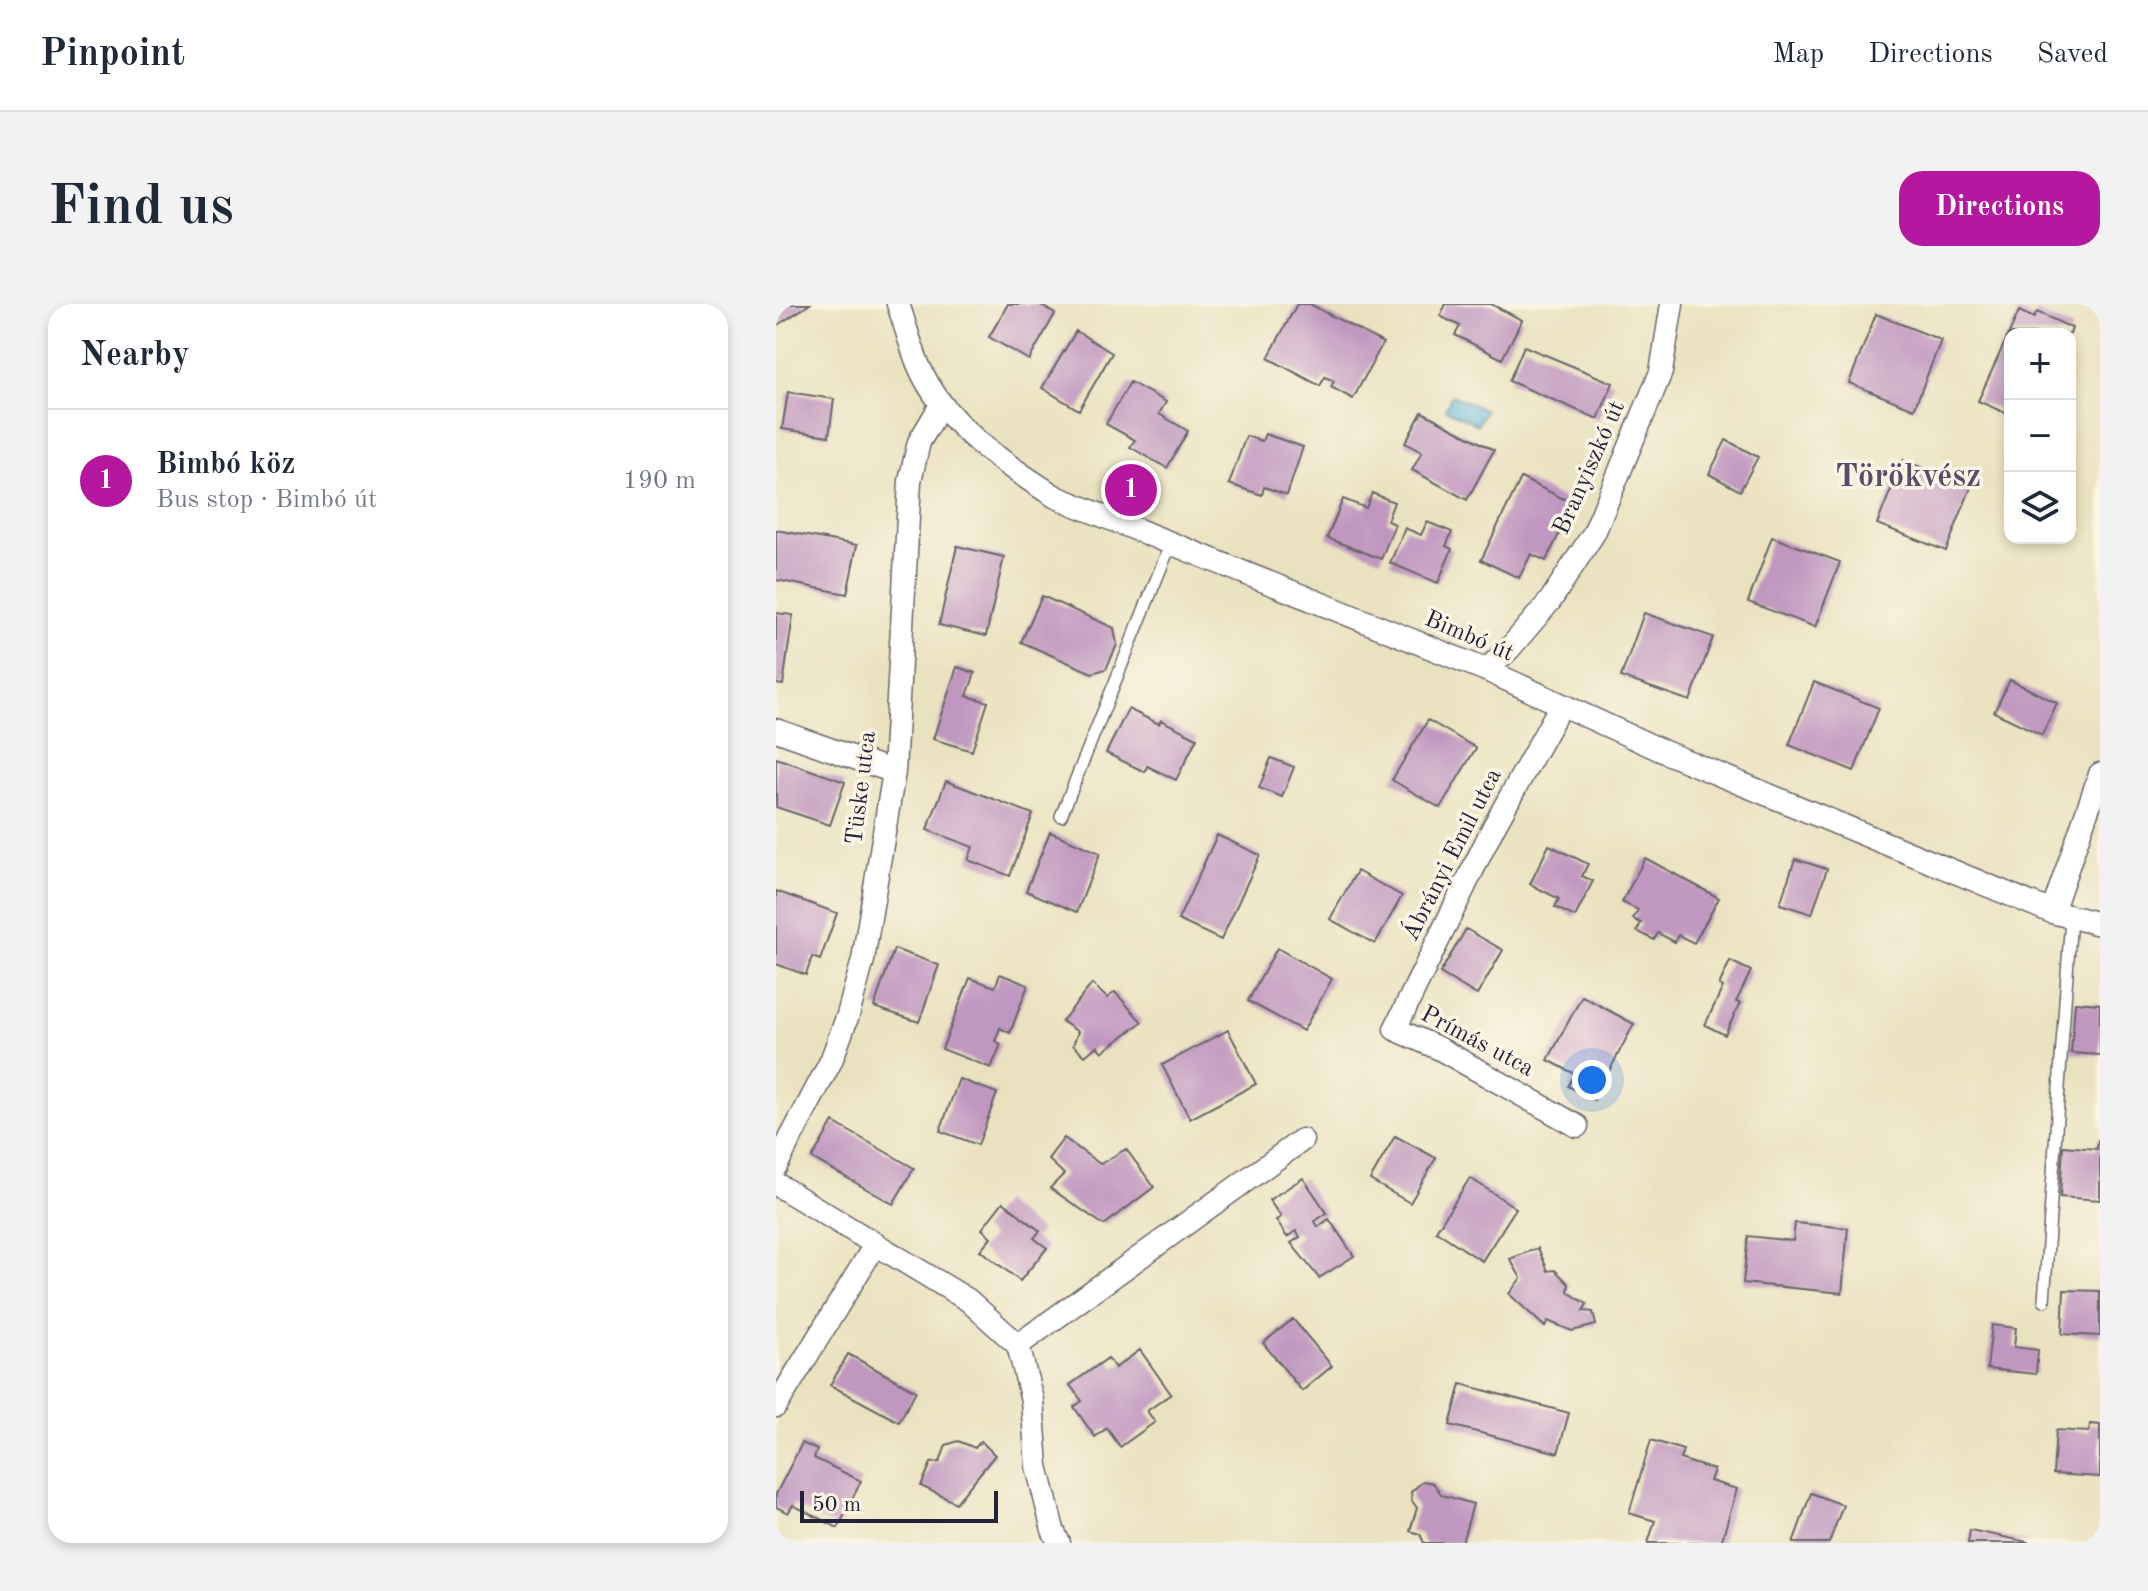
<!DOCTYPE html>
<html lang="en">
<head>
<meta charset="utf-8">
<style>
  :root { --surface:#fff; --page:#f2f2f3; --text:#1f2937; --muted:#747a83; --line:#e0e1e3; --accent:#b5179e }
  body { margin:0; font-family:"Old Standard TT",serif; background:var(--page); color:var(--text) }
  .controls { position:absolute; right:24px; top:24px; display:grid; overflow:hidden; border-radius:16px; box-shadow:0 4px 12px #0003 }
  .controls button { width:72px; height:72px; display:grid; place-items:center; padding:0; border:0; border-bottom:2px solid var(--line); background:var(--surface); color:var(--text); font:40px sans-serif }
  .scale { position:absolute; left:24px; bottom:20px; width:198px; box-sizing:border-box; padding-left:8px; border:4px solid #22223b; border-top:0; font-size:22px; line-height:28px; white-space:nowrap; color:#22223b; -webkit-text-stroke:6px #fcf5e5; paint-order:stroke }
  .you { position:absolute; left:816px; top:776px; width:28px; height:28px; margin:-20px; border:6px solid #fff; border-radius:50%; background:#1a73e8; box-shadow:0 0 0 12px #1a73e833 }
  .badge { display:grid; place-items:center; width:52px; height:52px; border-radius:50%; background:var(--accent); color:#fff; font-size:26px; font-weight:700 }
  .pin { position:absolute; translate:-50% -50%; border:4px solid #fff; box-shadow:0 2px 8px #0006 }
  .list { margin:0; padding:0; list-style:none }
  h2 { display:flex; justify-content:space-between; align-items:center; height:104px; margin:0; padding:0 32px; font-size:34px }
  h2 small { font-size:26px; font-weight:400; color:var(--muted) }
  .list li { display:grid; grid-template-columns:52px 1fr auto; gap:24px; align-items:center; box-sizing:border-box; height:144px; padding:0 32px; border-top:2px solid var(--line) }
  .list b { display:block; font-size:30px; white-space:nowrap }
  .list p { margin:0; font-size:26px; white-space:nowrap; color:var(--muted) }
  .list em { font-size:26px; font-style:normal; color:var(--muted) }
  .icon { flex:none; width:44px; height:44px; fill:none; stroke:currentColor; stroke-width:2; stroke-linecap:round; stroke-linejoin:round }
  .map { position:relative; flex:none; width:1324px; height:1239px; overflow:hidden; border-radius:24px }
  header { display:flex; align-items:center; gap:48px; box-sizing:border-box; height:112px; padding:0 40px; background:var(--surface); border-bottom:2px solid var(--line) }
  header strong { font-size:38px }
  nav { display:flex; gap:44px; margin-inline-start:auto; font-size:28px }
  .intro { display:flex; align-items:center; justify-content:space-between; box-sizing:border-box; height:192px; padding:0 48px }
  h1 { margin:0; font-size:56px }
  .button { padding:20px 36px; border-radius:24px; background:var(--accent); color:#fff; font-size:28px; font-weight:700 }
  main { display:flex; gap:48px; padding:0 48px }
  aside { flex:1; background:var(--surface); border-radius:24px; box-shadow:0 4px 12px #0003 }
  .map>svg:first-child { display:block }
  .water { fill:#5eb9dc; stroke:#406e8c; stroke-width:2 }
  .building { fill:#c097c0 }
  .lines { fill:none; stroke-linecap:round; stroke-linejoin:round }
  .lane-casing { stroke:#686569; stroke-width:14 }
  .street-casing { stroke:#686569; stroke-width:25 }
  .lane { stroke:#fff; stroke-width:11 }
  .street { stroke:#fff; stroke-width:22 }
  .labels { text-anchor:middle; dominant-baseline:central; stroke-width:7; stroke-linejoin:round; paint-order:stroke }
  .street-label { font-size:24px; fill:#22223b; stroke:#fcf5e5 }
  .district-label { font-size:32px; font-weight:bold; fill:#594b6a; stroke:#fcf5e5 }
</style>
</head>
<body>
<header>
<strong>Pinpoint</strong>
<nav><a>Map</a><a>Directions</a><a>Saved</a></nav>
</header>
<div class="intro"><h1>Find us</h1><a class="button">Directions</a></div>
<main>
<aside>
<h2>Nearby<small></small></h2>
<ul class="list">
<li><span class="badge">1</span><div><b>Bimbó köz</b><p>Bus stop · Bimbó út</p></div><em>190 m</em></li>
</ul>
</aside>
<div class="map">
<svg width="1324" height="1239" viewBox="0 0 1324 1239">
  <rect width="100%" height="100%" fill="#fcf5e5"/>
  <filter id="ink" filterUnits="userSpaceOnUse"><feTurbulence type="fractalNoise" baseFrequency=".0125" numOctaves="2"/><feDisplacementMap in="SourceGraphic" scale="16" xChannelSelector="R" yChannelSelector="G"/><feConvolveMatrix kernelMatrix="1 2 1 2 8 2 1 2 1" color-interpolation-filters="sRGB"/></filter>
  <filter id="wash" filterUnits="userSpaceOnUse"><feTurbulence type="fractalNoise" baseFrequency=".006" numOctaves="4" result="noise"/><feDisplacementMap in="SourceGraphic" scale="32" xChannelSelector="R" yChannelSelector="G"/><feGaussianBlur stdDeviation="1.8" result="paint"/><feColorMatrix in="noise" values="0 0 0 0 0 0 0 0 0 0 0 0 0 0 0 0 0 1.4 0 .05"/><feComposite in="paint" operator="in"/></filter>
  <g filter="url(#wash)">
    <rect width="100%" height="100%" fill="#eae2bf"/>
    <!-- water -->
    <path class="water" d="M676 91 709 106 702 121 669 105Z"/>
    <g id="blocks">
      <!-- building -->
      <path class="building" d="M0 0H34L0 22Z
        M232 0H263L279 10 253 56 213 33Z
        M521 0H534L607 39 577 95 555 83 558 77 549 73 544 82 492 54Z
        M670 0H715L746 16 726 55 679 31 684 22 664 12Z
        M1243 7 1258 14 1261 8 1296 24 1294 30H1234V111L1202 97Z
        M1100 10 1165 36 1138 105 1073 79Z
        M300 27 336 49 303 106 266 84Z
        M748 42 837 79 822 115 733 77Z
        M354 78 390 98 383 110 412 127 391 164 354 143 359 136 330 120Z
        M12 88 58 95 53 132 6 125Z
        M646 108 718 146 691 196 636 166 646 148 629 139Z
        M489 130 527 143 511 191 488 183 486 191 453 180 470 132 486 137Z
        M950 136 982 153 964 187 933 170Z
        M1127 156 1195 183 1170 247 1101 220Z
        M745 174 798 200 770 257 755 250 743 274 705 256Z
        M596 189 618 198 611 217 619 220 605 255 551 234 567 195 590 204Z
        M651 218 676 228 670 242 676 245 662 279 614 259 629 224 645 231Z
        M0 226 81 241 71 290 0 276Z
        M996 233 1064 258 1039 323 972 298Z
        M181 242 228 253 210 332 163 321Z
        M266 292 338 324 341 341 330 365 316 369 245 338Z
        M0 309 17 311 7 381 0 380Z
        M868 309 937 333 914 397 845 373Z
        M181 363 199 369 191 392 212 398 196 447 157 435Z
        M1234 376 1281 399 1266 431 1218 408Z
        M1038 378 1103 404 1078 467 1013 441Z
        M352 405 383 420 385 416 421 434 400 476 371 462 369 468 330 449Z
        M652 416 700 444 664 504 616 476Z
        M0 454 69 478 54 521 0 503Z
        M495 454 518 463 506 493 483 484Z
        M170 477 257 510 234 572 192 556 197 543 151 526Z
        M274 528 324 549 301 608 250 587Z
        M441 531 484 551 445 636 402 616Z
        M773 541 812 560 806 572 817 577 799 613 779 603 783 595 754 580Z
        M869 554 943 594 918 639 902 631 899 638 882 629 878 636 861 627 865 619 857 615 862 606 846 598Z
        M1019 555 1051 565 1036 610 1004 600Z
        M581 567 626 592 599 640 554 615Z
        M0 587 61 609 44 656 36 653 30 671 0 660Z
        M690 625 727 646 701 691 664 669Z
        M501 644 556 675 527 727 472 697Z
        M118 645 163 661 143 718 98 703Z
        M954 657 975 667 960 698 964 699 949 731 929 721 947 683 943 681Z
        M224 670 252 681 234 729 224 724 219 737 225 740 215 764 166 745 194 674 219 683Z
        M316 680 331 694 339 688 366 718 326 748 321 742 309 752 297 741 302 728 286 717Z
        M806 692 858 720 818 796 792 782 799 770 772 756Z
        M1299 698 1324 700V751L1295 749Z
        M452 726 480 780 414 815 386 761Z
        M183 775 221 789 202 841 164 827Z
        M57 818 138 864 117 900 36 854Z
        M619 832 660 854 634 899 594 876Z
        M288 834 324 860 350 845 378 883 328 921 274 884 288 870 272 855Z
        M1322 836H1324V896L1284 893 1287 842 1321 845Z
        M527 874 551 909 539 917 542 923 553 915 578 952 543 974 515 939 524 933 520 927 511 933 500 916 505 913 493 896Z
        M694 874 740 904 706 957 660 927Z
        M227 898 264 927 258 934 271 944 244 977 204 946 215 933 206 925Z
        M1019 919 1072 924 1066 989 967 979 972 932 1017 937Z
        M762 944 772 967 779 966 793 980 792 988 811 1000 807 1007 817 1008 820 1021 796 1027 772 1017 769 1023 733 990 745 974 734 955Z
        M1288 986 1324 987V1032L1286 1030Z
        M517 1015 556 1062 526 1087 487 1039Z
        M1216 1021 1240 1024 1238 1043 1262 1046 1260 1070 1211 1065Z
        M364 1046 395 1090 371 1107 379 1118 344 1143 331 1124 319 1133 298 1103 306 1097 294 1081 332 1054 339 1064Z
        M72 1050 140 1087 123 1118 54 1081Z
        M685 1080 793 1109 782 1149 674 1121Z
        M1314 1120 1324 1121V1173L1277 1170 1280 1126 1313 1128Z
        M875 1136 907 1146 904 1155 938 1166 934 1177 961 1185 945 1239H872L879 1217 853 1209Z
        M182 1137 199 1144 205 1137 219 1151 180 1199 145 1182 155 1159 164 1158 170 1141Z
        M26 1139 41 1146 38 1154 85 1177 62 1224 17 1201 12 1209 0 1203V1190Z
        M647 1177 657 1179 666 1191 697 1200 686 1239H648L644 1230 634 1227 641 1204 636 1197 635 1188Z
        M1035 1189 1067 1201 1053 1239H1017Z
        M1194 1226 1252 1238V1239H1192Z"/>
    </g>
  </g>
  <g filter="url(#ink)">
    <use href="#blocks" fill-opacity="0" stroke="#686569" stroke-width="2"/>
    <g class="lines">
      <defs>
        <path id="lane" d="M285 512 395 239
          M1268 997 1295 613"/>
        <path id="street" d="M122 0C129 20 134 40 142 60 167 120 226 159 280 193L710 366 891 449 1276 608 1324 620
          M710 366 733 345 774 297 818 229 885 68 896 0
          M784 403 717 524 619 725 664 745 801 822
          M0 426 118 468
          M1276 608 1324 470
          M0 862 55 757 72 711 87 656 118 468 134 177 143 138 165 101
          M0 880 192 996 242 1041 256 1096 261 1162 277 1226 283 1239
          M242 1041 526 836
          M0 1102 99 941"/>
      </defs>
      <!-- lane casing -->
      <use href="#lane" class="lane-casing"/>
      <!-- street casing -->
      <use href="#street" class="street-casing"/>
      <!-- lane -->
      <use href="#lane" class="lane"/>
      <!-- street -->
      <use href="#street" class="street"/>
    </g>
  </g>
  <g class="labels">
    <!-- street labels -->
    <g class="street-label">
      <text transform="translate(814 164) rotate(-66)">Branyiszkó út</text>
      <text transform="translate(693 333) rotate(23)">Bimbó út</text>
      <text transform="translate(86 484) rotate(-83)">Tüske utca</text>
      <text transform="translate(677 551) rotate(-63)">Ábrányi Emil utca</text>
      <text transform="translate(701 738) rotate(28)">Prímás utca</text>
    </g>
    <!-- district labels -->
    <g class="district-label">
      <text x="1132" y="174">Törökvész</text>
    </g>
  </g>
</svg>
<div class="controls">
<button>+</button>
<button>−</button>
<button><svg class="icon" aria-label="layers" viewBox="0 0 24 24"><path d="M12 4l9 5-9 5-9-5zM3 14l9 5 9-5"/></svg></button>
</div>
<div class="scale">50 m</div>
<div class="you"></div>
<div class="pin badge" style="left:355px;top:186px">1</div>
</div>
</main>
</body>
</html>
